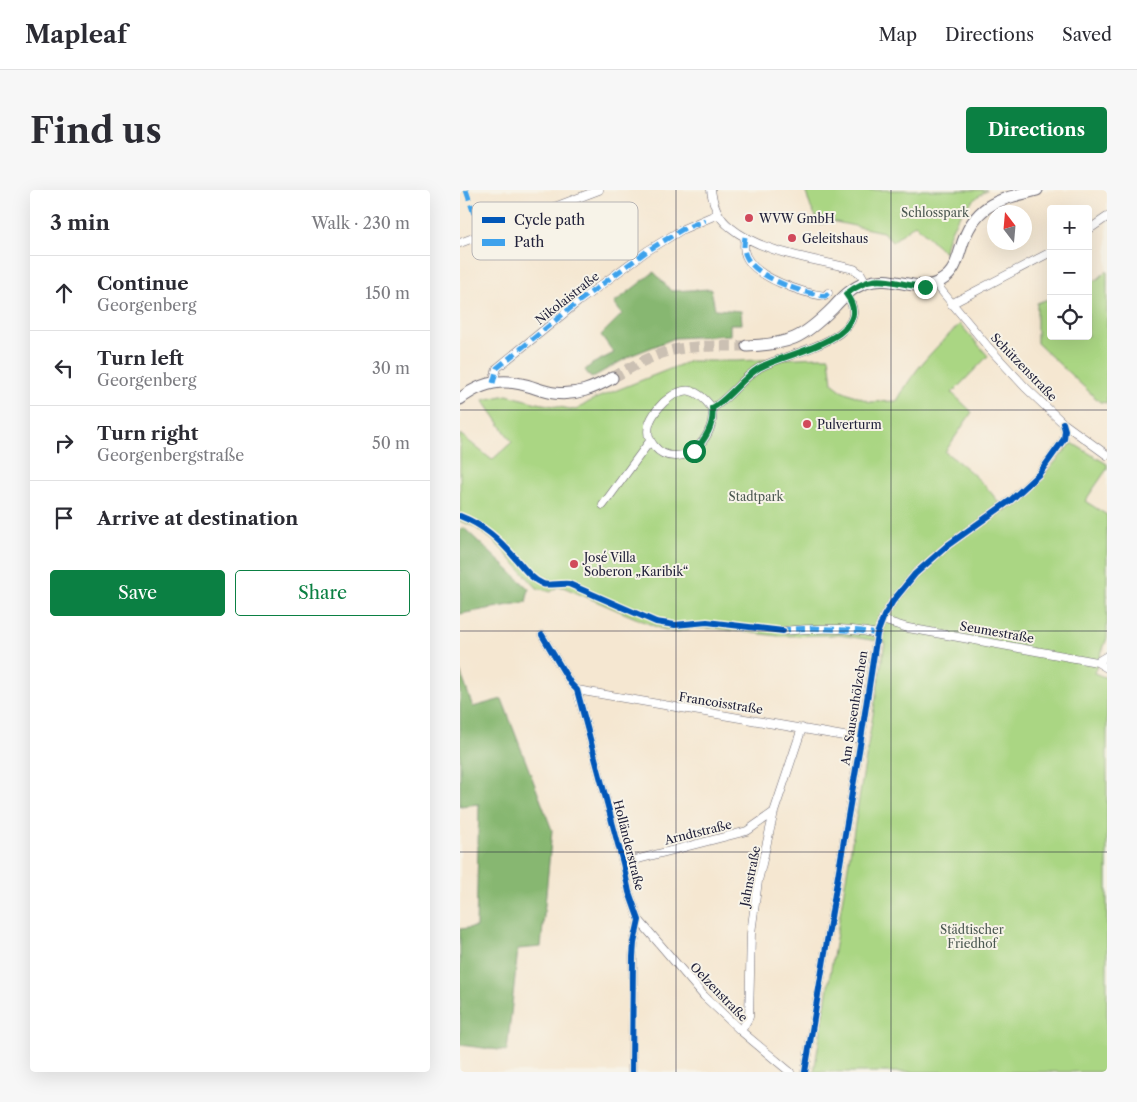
<!DOCTYPE html>
<html lang="en">
<head>
<meta charset="utf-8">
<style>
  :root { --surface:#fff; --page:#f7f7f7; --text:#2b2b33; --muted:#7c7c81; --line:#e1e1e2; --accent:#0b8043 }
  body { margin:0; font-family:"Libre Caslon Text",serif; background:var(--page); color:var(--text) }
  .controls { position:absolute; right:15px; top:15px; display:grid; overflow:hidden; border-radius:5px; box-shadow:0 5px 20px #0002 }
  .controls button { width:45px; height:45px; display:grid; place-items:center; padding:0; border:0; border-bottom:1px solid var(--line); background:var(--surface); color:var(--text); font:25px sans-serif }
  .compass { position:absolute; left:527px; top:15px; width:45px; height:45px; border-radius:50%; background:var(--surface); box-shadow:0 5px 20px #0002; rotate:344deg }
  .stop { position:absolute; width:15px; height:15px; margin:-11px; border:4px solid #0b8043; border-radius:50%; background:#fff }
  .stop.end { background:#0b8043; border-color:#fff; box-shadow:0 1px 5px #0008 }
  .list { margin:0; padding:0; list-style:none }
  h2 { display:flex; justify-content:space-between; align-items:center; height:65px; margin:0; padding:0 20px; font-size:21px }
  h2 small { font-size:16px; font-weight:400; color:var(--muted) }
  .list li { display:grid; grid-template-columns:32px 1fr auto; gap:15px; align-items:center; box-sizing:border-box; height:75px; padding:0 20px; border-top:1px solid var(--line) }
  .list b { display:block; font-size:19px; white-space:nowrap }
  .list p { margin:0; font-size:16px; white-space:nowrap; color:var(--muted) }
  .list em { font-size:16px; font-style:normal; color:var(--muted) }
  .actions { display:flex; gap:10px; padding:15px 20px }
  .actions a { flex:1; padding:11px 0; border:1px solid var(--accent); border-radius:5px; text-align:center; font-size:18px; color:var(--accent) }
  .actions .main { background:var(--accent); color:#fff }
  .icon { flex:none; width:28px; height:28px; fill:none; stroke:currentColor; stroke-width:2; stroke-linecap:round; stroke-linejoin:round }
  .map { position:relative; flex:none; width:647px; height:882px; overflow:hidden; border-radius:5px }
  header { display:flex; align-items:center; gap:30px; box-sizing:border-box; height:70px; padding:0 25px; background:var(--surface); border-bottom:1px solid var(--line) }
  header strong { font-size:24px }
  nav { display:flex; gap:28px; margin-inline-start:auto; font-size:18px }
  .intro { display:flex; align-items:center; justify-content:space-between; box-sizing:border-box; height:120px; padding:0 30px }
  h1 { margin:0; font-size:35px }
  .button { padding:12px 22px; border-radius:5px; background:var(--accent); color:#fff; font-size:18px; font-weight:700 }
  main { display:flex; gap:30px; padding:0 30px }
  aside { flex:1; background:var(--surface); border-radius:5px; box-shadow:0 5px 20px #0002 }
  .map>svg:first-child { display:block }
  .green { fill:#aad683; stroke:#667c5f }
  .forest { fill:#87b771; stroke:#546c56 }
  .lines { fill:none; stroke-linecap:round; stroke-linejoin:round }
  .secondary-tunnel { stroke:#cbc0b3; stroke-width:11; stroke-dasharray:11 5.5; stroke-linecap:butt }
  .street-casing { stroke:#6c6770; stroke-width:9 }
  .secondary-casing { stroke:#6c6770; stroke-width:13 }
  .street { stroke:#fff; stroke-width:8 }
  .secondary { stroke:#fff; stroke-width:11 }
  .quiet { stroke:#3ea2ec; stroke-width:5; stroke-dasharray:10 5; stroke-linecap:butt }
  .cycleway-casing { stroke:#f7f3e8; stroke-width:9 }
  .cycleway { stroke:#0057b8; stroke-width:6 }
  .route { stroke:#0b8043; stroke-width:6 }
  .grid { fill:none; stroke:#22223b; stroke-width:1; stroke-opacity:0.55 }
  .poi-dot { fill:#d1495b; stroke:#f7f3e8; stroke-width:2 }
  .labels { text-anchor:middle; dominant-baseline:central; stroke-width:4; stroke-linejoin:round; paint-order:stroke }
  .park-label { font-size:12px; fill:#4b5851; stroke:#f7f3e8 }
  .poi-label { font-size:12px; fill:#22223b; stroke:#f7f3e8; text-anchor:start }
  .street-label { font-size:12px; fill:#22223b; stroke:#f7f3e8 }
  .key { fill:#f7f3e8; stroke:#b7b4b4; stroke-width:1 }
  .key-label { font-size:14px; fill:#22223b }
</style>
</head>
<body>
<header>
<strong>Mapleaf</strong>
<nav><a>Map</a><a>Directions</a><a>Saved</a></nav>
</header>
<div class="intro"><h1>Find us</h1><a class="button">Directions</a></div>
<main>
<aside>
<h2>3 min<small>Walk · 230 m</small></h2>
<ul class="list">
<li><svg class="icon" aria-label="ahead" viewBox="0 0 24 24"><path d="M12 20V5M6 11l6-6 6 6"/></svg><div><b>Continue</b><p>Georgenberg</p></div><em>150 m</em></li>
<li><svg class="icon" aria-label="left" viewBox="0 0 24 24"><path d="M17 20v-9H6M10 6l-5 5 5 5"/></svg><div><b>Turn left</b><p>Georgenberg</p></div><em>30 m</em></li>
<li><svg class="icon" aria-label="right" viewBox="0 0 24 24"><path d="M7 20v-9h11M14 6l5 5-5 5"/></svg><div><b>Turn right</b><p>Georgenbergstraße</p></div><em>50 m</em></li>
<li><svg class="icon" aria-label="arrive" viewBox="0 0 24 24"><path d="M6 21V4h12l-3 4 3 4H6"/></svg><div><b>Arrive at destination</b></div></li>
</ul>
<div class="actions"><a class="main">Save</a><a>Share</a></div>
</aside>
<div class="map">
<svg width="647" height="882" viewBox="0 0 647 882">
  <rect width="100%" height="100%" fill="#f7f3e8"/>
  <filter id="ink" filterUnits="userSpaceOnUse"><feTurbulence type="fractalNoise" baseFrequency=".02" numOctaves="2"/><feDisplacementMap in="SourceGraphic" scale="10" xChannelSelector="R" yChannelSelector="G"/><feConvolveMatrix kernelMatrix="1 2 1 2 8 2 1 2 1" color-interpolation-filters="sRGB"/></filter>
  <filter id="wash" filterUnits="userSpaceOnUse"><feTurbulence type="fractalNoise" baseFrequency=".0096" numOctaves="4" result="noise"/><feDisplacementMap in="SourceGraphic" scale="20" xChannelSelector="R" yChannelSelector="G"/><feGaussianBlur stdDeviation="1.12" result="paint"/><feColorMatrix in="noise" values="0 0 0 0 0 0 0 0 0 0 0 0 0 0 0 0 0 1.4 0 .05"/><feComposite in="paint" operator="in"/></filter>
  <g filter="url(#wash)">
    <rect width="100%" height="100%" fill="#f5e7d1"/>
    <!-- green -->
    <path class="green" d="M345 0H527C506 13 487 38 485 63L455 34 432 52 423 42 371 31 360 34 351 18Z
      M647 80V213L640 212 577 153V113L591 108V146H628V93L638 89Z
      M500 134 528 166 492 203 512 222 485 262C510 280 528 296 545 321L581 288 612 253 647 274V279L625 311 647 325V448L634 483 647 488V882H354L425 452 379 445 318 446 254 438H233L215 442 199 438 103 397H97L91 402 77 398 34 351 13 336 0 331V244L32 270 52 252 23 210 47 205 77 213 116 220 132 210 230 171H277L359 167H369L372 193 381 200 410 212 437 211C455 178 473 160 500 134Z"/>
    <!-- forest -->
    <path class="forest" d="M194 82 211 101 251 99 255 119 281 121 282 134H270V145L215 148 172 165 131 188 125 180 132 174 154 163 141 145 162 124 154 113Z
      M4 338 69 399 66 412 0 424V340Z
      M0 481 13 517 42 509 92 640 81 757 58 759 47 861 0 855V739L16 737 19 614 0 616Z"/>
  </g>
  <g filter="url(#ink)">
    <g class="lines">
      <!-- secondary-tunnel -->
      <path class="secondary-tunnel" d="M152 188C172 177 191 165 213 160 237 155 262 156 287 156"/>
      <defs>
        <path id="street" d="M251 0C253 14 258 28 270 37 301 63 355 69 394 79L401 84 406 93
          M628 40 647 27
          M285 47C284 53 283 60 286 66 296 88 342 103 365 106L368 103
          M0 53 139 0
          M476 94 529 158 565 197 603 233 647 265
          M491 114 591 62
          M33 193 37 178 118 112 187 61 223 39 258 24
          M252 218C256 240 237 267 214 266 206 266 199 262 194 256 181 241 192 224 204 212 224 195 236 197 252 218 267 211 282 188 299 178 322 164 420 148 386 105
          M143 315 190 251
          M422 430 448 438 637 472 647 478
          M323 441C354 438 386 437 417 444
          M82 445 111 494 117 500 163 673 169 702 179 730 174 753 173 767 172 882
          M637 472 647 466
          M117 500 401 549
          M163 673 287 641 314 622
          M179 730 244 806 281 841 330 882
          M281 841 289 827 291 743 298 691 314 622 342 538
          M345 882 401 549 417 444 424 426 433 411 455 384 488 355 551 310 579 284 604 249 605 240 603 233"/>
        <path id="secondary" d="M287 156C330 154 342 149 373 118 382 108 392 97 406 93 434 83 458 106 482 90 494 83 497 71 501 58 514 14 537 10 577 0
          M0 209C18 195 38 188 61 194 72 196 83 202 94 203 116 206 134 198 152 188"/>
      </defs>
      <!-- street casing -->
      <use href="#street" class="street-casing"/>
      <!-- secondary casing -->
      <use href="#secondary" class="secondary-casing"/>
      <!-- street -->
      <use href="#street" class="street"/>
      <!-- secondary -->
      <use href="#secondary" class="secondary"/>
      <!-- quiet -->
      <path class="quiet" d="M6 0 21 45
        M285 47C284 53 283 60 286 66 296 88 342 103 365 106L368 103
        M33 193 37 178 118 112 187 61 223 39 245 30
        M320 440 353 438 401 441 417 444"/>
      <defs>
        <path id="cycleway" d="M0 326C23 335 39 349 55 368 63 377 71 389 83 394 87 396 102 393 109 394L196 432 215 435 247 432 323 441
          M82 445 111 494 117 500 163 673 169 702 179 730 174 753 173 767 172 882
          M345 882 401 549 417 444 424 426 433 411 455 384 488 355 551 310 579 284 604 249 605 240 603 233"/>
      </defs>
      <!-- cycleway casing -->
      <use href="#cycleway" class="cycleway-casing"/>
      <!-- cycleway -->
      <use href="#cycleway" class="cycleway"/>
    </g>
  </g>
  <g class="lines" filter="url(#ink)">
    <!-- route -->
    <path class="route" d="M234 261C245 250 255 234 252 218 267 211 282 188 299 178 322 164 420 148 386 104 418 79 432 95 465 97"/>
  </g>
  <!-- grid -->
  <path class="grid" d="M216 0V882M431 0V882M0 220H647M0 441H647M0 662H647"/>
  <!-- markers -->
  <g class="poi-dot">
    <circle cx="289" cy="28" r="5"/>
    <circle cx="332" cy="48" r="5"/>
    <circle cx="347" cy="234" r="5"/>
    <circle cx="114" cy="374" r="5"/>
  </g>
  <g class="labels">
    <!-- park labels -->
    <g class="park-label">
      <text x="475" y="22">Schlosspark</text>
      <text x="296" y="306">Stadtpark</text>
      <text x="512" y="739">Städtischer<tspan x="512" dy="14">Friedhof</tspan></text>
    </g>
    <!-- poi labels -->
    <g class="poi-label">
      <text x="299" y="28">WVW GmbH</text>
      <text x="342" y="48">Geleitshaus</text>
      <text x="357" y="234">Pulverturm</text>
      <text x="124" y="367">José Villa<tspan x="124" dy="14">Soberon „Karibik“</tspan></text>
    </g>
    <!-- street labels -->
    <g class="street-label">
      <text transform="translate(107 108) rotate(-38)">Nikolaistraße</text>
      <text transform="translate(564 177) rotate(46)">Schützenstraße</text>
      <text transform="translate(537 442) rotate(10)">Seumestraße</text>
      <text transform="translate(261 513) rotate(9)">Francoisstraße</text>
      <text transform="translate(394 518) rotate(-81)">Am Sausenhölzchen</text>
      <text transform="translate(238 642) rotate(-14)">Arndtstraße</text>
      <text transform="translate(169 655) rotate(76)">Holländerstraße</text>
      <text transform="translate(290 686) rotate(-79)">Jahnstraße</text>
      <text transform="translate(259 802) rotate(46)">Oelzenstraße</text>
    </g>
  </g>
  <!-- legend -->
  <rect x="12" y="12" width="166" height="58" rx="8" class="key"/>
  <rect x="22" y="27" width="23" height="6" fill="#0057b8"/>
  <rect x="22" y="49" width="23" height="7" fill="#3ea2ec"/>
  <g class="key-label">
    <text x="54" y="35">Cycle path</text>
    <text x="54" y="57">Path</text>
  </g>
</svg>
<div class="controls">
<button>+</button>
<button>−</button>
<button><svg class="icon" aria-label="locate" viewBox="0 0 24 24"><circle cx="12" cy="12" r="6"/><path d="M12 2v4M12 18v4M2 12h4M18 12h4"/></svg></button>
</div>
<svg class="compass" viewBox="-18 -18 36 36"><path d="M0-13l5 13h-10z" fill="#e53935"/><path d="M0 13l5-13h-10z" fill="#7c7c81"/></svg>
<div class="stop" style="left:234px;top:261px"></div>
<div class="stop end" style="left:465px;top:97px"></div>
</div>
</main>
</body>
</html>
